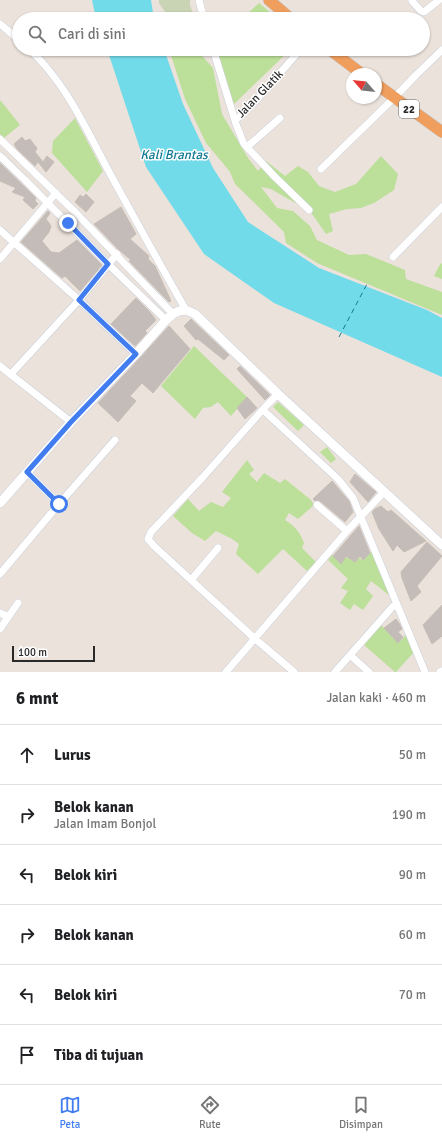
<!DOCTYPE html>
<html lang="id">
<head>
<meta charset="utf-8">
<style>
  :root { --surface:#fff; --page:#f6f6f6; --text:#202124; --muted:#757577; --line:#e0e0e0; --accent:#417df1 }
  body { margin:0; font-family:Signika,sans-serif; background:var(--page); color:var(--text) }
  .compass { position:absolute; left:346px; top:68px; width:36px; height:36px; border-radius:50%; background:var(--surface); box-shadow:0 1px 3px #0004; rotate:298deg }
  .scale { position:absolute; left:12px; bottom:10px; width:83px; box-sizing:border-box; padding-left:4px; border:2px solid #292929; border-top:0; font-size:11px; line-height:14px; white-space:nowrap; color:#292929; -webkit-text-stroke:3px #fff; paint-order:stroke }
  .stop { position:absolute; width:12px; height:12px; margin:-9px; border:3px solid #417df1; border-radius:50%; background:#fff }
  .stop.end { background:#417df1; border-color:#fff; box-shadow:0 1px 4px #0008 }
  .list { margin:0; padding:0; list-style:none }
  h2 { display:flex; justify-content:space-between; align-items:center; height:52px; margin:0; padding:0 16px; font-size:17px }
  h2 small { font-size:13px; font-weight:400; color:var(--muted) }
  .list li { display:grid; grid-template-columns:26px 1fr auto; gap:12px; align-items:center; box-sizing:border-box; height:60px; padding:0 16px; border-top:1px solid var(--line) }
  .list b { display:block; font-size:15px; white-space:nowrap }
  .list p { margin:0; font-size:13px; white-space:nowrap; color:var(--muted) }
  .list em { font-size:13px; font-style:normal; color:var(--muted) }
  .icon { flex:none; width:22px; height:22px; fill:none; stroke:currentColor; stroke-width:2; stroke-linecap:round; stroke-linejoin:round }
  .map { position:relative; flex:none; width:442px; height:672px; overflow:hidden }
  .search { position:absolute; background:var(--surface); box-shadow:0 1px 3px #0004; left:12px; right:12px; top:12px; height:44px; display:flex; align-items:center; gap:10px; box-sizing:border-box; padding:0 14px; border-radius:22px; color:var(--muted); font-size:15px }
  .sheet { height:412px; background:var(--surface) }
  nav { display:flex; justify-content:space-around; align-items:center; box-sizing:border-box; height:56px; border-top:1px solid var(--line); background:var(--surface); font-size:11px; color:var(--muted) }
  nav a { display:grid; justify-items:center; gap:2px }
  nav .on { color:var(--accent) }
  .map>svg:first-child { display:block }
  .green { fill:#bcdf9a }
  .cemetery { fill:#c8d4b3 }
  .water { fill:#72dbe9 }
  .lines { fill:none; stroke-linecap:round; stroke-linejoin:round }
  .ferry { stroke:#137a93; stroke-width:1; stroke-dasharray:5 4; stroke-linecap:butt }
  .building { fill:#c3bcb8; stroke:#c6bdb5 }
  .minor-casing { stroke:#cacfda; stroke-width:8 }
  .secondary-casing { stroke:#cacfda; stroke-width:10 }
  .trunk-casing { stroke:#c3c3c3; stroke-width:12 }
  .minor { stroke:#fff; stroke-width:7 }
  .secondary { stroke:#fff; stroke-width:9 }
  .trunk { stroke:#f09e5e; stroke-width:11 }
  .route { stroke:#417df1; stroke-width:5 }
  .labels { text-anchor:middle; dominant-baseline:central; stroke-width:3; stroke-linejoin:round; paint-order:stroke }
  .shield { fill:#fff; stroke:#696969; stroke-width:1 }
  .shield-label { font-size:11px; font-weight:bold; fill:#292929 }
  .street-label { font-size:12px; fill:#292929; stroke:#fff }
  .water-label { font-size:13px; font-style:italic; fill:#137a93; stroke:#fff }
</style>
</head>
<body>
<div class="map">
<svg width="442" height="672" viewBox="0 0 442 672">
  <rect width="100%" height="100%" fill="#ebe2db"/>
  <!-- green -->
  <path class="green" d="M259 3 278 19H242Z
    M169 49H196L213 68 222 114 248 158 258 171 266 161 285 176 298 166 308 172 319 186 335 192 356 184 381 156 398 174 394 190 374 203 361 208 347 209 329 214 333 231 326 234 310 211 283 196 271 189 261 187 277 208 293 211 310 226 317 240 349 255 366 254 405 270 406 279 442 292V315L317 263 286 243 284 232 235 184 230 172 222 162 206 143 185 99Z
    M216 49H291L233 105Z
    M0 101H1L20 125 4 138 0 134Z
    M75 118 103 171 87 192 52 153 53 141Z
    M442 263V279L434 276 439 266Z
    M194 346 247 397 231 416 218 402 211 407 203 408 195 419 161 386Z
    M278 402 304 425 298 431 273 407Z
    M327 447 336 459 331 463 320 452Z
    M247 460 254 470 249 474 257 482 264 473 280 483 285 479 311 500 314 505 298 519 289 513 285 520C296 527 299 531 304 543L302 548 316 562 307 571 283 549 258 574 236 554 239 544 232 539 216 531 205 541 192 533 173 516 188 499 199 511 211 502 223 507 231 498 222 492Z
    M372 551 390 596 371 581 366 589 373 596 363 610 354 604 350 610 340 603 348 591 341 588 348 579 328 560 332 555 341 563 346 557 355 562 359 558 363 560Z
    M381 625 398 643 406 635 415 651 396 672H395L364 645Z"/>
  <!-- cemetery -->
  <path class="cemetery" d="M159 0H190V5L195 19H170L159 3Z"/>
  <!-- water -->
  <path class="water" d="M92 0H151L154 19H96Z
    M107 49H164L183 104 213 168 248 222 319 268 427 310 442 318V377L274 303 204 254 146 167Z"/>
  <g class="lines">
    <!-- ferry -->
    <path class="ferry" d="M339 337 367 284"/>
  </g>
  <!-- building -->
  <path class="building" d="M22 137 25 141 30 139 32 142 37 148 35 152 43 162 47 156 54 162 46 172 38 162 35 166 17 149 14 144Z
    M0 163 36 198 35 201 38 204 33 209 23 200 25 197 12 192 16 188 0 181Z
    M86 194 94 202 86 212 75 202 80 195 83 197Z
    M121 207 136 234 130 239 149 256 148 259 155 266 171 301 169 302 129 261 131 260 118 249 94 224Z
    M48 211 50 213 46 219 51 226 49 232 42 241 51 252 59 253 77 240 102 265 80 291 65 276 62 278 21 242Z
    M136 298 149 311 156 320 145 331 147 333 135 346 111 324Z
    M191 319 229 355 224 360 198 339 196 340 184 326Z
    M169 326 190 349 153 393 142 383 130 396 136 401 118 422 98 403 140 358Z
    M240 366 270 395 265 400 237 369Z
    M247 397 257 408 245 419 237 408Z
    M355 474 376 492 368 502 350 482Z
    M332 481 349 501 353 512 345 522 320 501 318 500 315 501 313 499Z
    M381 506 388 512 391 510 426 541 404 552 397 545 393 551 379 529 372 512 375 509Z
    M359 526 370 553 363 560 360 556 355 562 346 556 341 564 333 556Z
    M427 542 442 556 417 586 421 592 411 601 402 578 401 572Z
    M442 605V636L432 644 423 625Z
    M396 619 399 623 402 629 398 632 403 637 398 643 384 628Z"/>
  <g class="lines">
    <defs>
      <path id="minor" d="M199 0 204 19
        M412 1 421 11 424 12 439 0
        M0 24 19 40
        M29 49C70 86 92 143 119 190 141 230 163 270 186 310
        M213 49 236 124 244 144 275 177 309 210
        M235 120 243 114 252 105 301 49
        M0 139 74 211 173 314
        M247 147 280 118
        M0 156 25 180 108 264 166 320
        M321 169 394 98 416 75 442 50
        M0 230 79 300 136 354
        M393 257 442 207
        M0 259 56 193
        M0 366 71 422
        M11 374 79 300 117 254
        M278 394 265 407 203 477 151 532 148 539 154 546 254 638 294 672
        M263 410 338 479 353 498 425 672
        M59 504 115 440
        M317 505 347 531
        M0 574 59 504 27 472
        M191 580 218 548
        M0 613 8 617
        M0 629 18 603
        M350 655 369 672
        M226 672 347 531 384 492
        M335 672 396 603
        M440 672 442 671"/>
      <path id="secondary" d="M0 503 71 422 136 354 166 320 173 314 179 311 186 310 195 314 278 394 442 545"/>
      <path id="trunk" d="M269 0 291 19
        M329 49 362 74
        M376 84 442 132"/>
    </defs>
    <!-- minor casing -->
    <use href="#minor" class="minor-casing"/>
    <!-- secondary casing -->
    <use href="#secondary" class="secondary-casing"/>
    <!-- trunk casing -->
    <use href="#trunk" class="trunk-casing"/>
    <!-- minor -->
    <use href="#minor" class="minor"/>
    <!-- secondary -->
    <use href="#secondary" class="secondary"/>
    <!-- trunk -->
    <use href="#trunk" class="trunk"/>
  </g>
  <g class="lines">
    <!-- route -->
    <path class="route" d="M59 504 27 472 71 422 136 354 79 300 108 264 68 223"/>
  </g>
  <g class="labels">
    <!-- shield labels -->
    <rect class="shield" x="399" y="100" width="20" height="18" rx="3"/>
    <g class="shield-label">
      <text x="409" y="109">22</text>
    </g>
    <!-- street labels -->
    <g class="street-label">
      <text transform="translate(260 94) rotate(-46)">Jalan Glatik</text>
    </g>
    <!-- water labels -->
    <g class="water-label">
      <text x="174" y="155">Kali Brantas</text>
    </g>
  </g>
</svg>
<svg class="compass" viewBox="-18 -18 36 36"><path d="M0-13l5 13h-10z" fill="#e53935"/><path d="M0 13l5-13h-10z" fill="#757577"/></svg>
<div class="scale">100 m</div>
<div class="stop" style="left:59px;top:504px"></div>
<div class="stop end" style="left:68px;top:223px"></div>
<div class="search"><svg class="icon" aria-label="search" viewBox="0 0 24 24"><circle cx="10" cy="10" r="6"/><path d="M15 15l6 6"/></svg>Cari di sini</div>
</div>
<section class="sheet">
<h2>6 mnt<small>Jalan kaki · 460 m</small></h2>
<ul class="list">
<li><svg class="icon" aria-label="ahead" viewBox="0 0 24 24"><path d="M12 20V5M6 11l6-6 6 6"/></svg><div><b>Lurus</b></div><em>50 m</em></li>
<li><svg class="icon" aria-label="right" viewBox="0 0 24 24"><path d="M7 20v-9h11M14 6l5 5-5 5"/></svg><div><b>Belok kanan</b><p>Jalan Imam Bonjol</p></div><em>190 m</em></li>
<li><svg class="icon" aria-label="left" viewBox="0 0 24 24"><path d="M17 20v-9H6M10 6l-5 5 5 5"/></svg><div><b>Belok kiri</b></div><em>90 m</em></li>
<li><svg class="icon" aria-label="right" viewBox="0 0 24 24"><path d="M7 20v-9h11M14 6l5 5-5 5"/></svg><div><b>Belok kanan</b></div><em>60 m</em></li>
<li><svg class="icon" aria-label="left" viewBox="0 0 24 24"><path d="M17 20v-9H6M10 6l-5 5 5 5"/></svg><div><b>Belok kiri</b></div><em>70 m</em></li>
<li><svg class="icon" aria-label="arrive" viewBox="0 0 24 24"><path d="M6 21V4h12l-3 4 3 4H6"/></svg><div><b>Tiba di tujuan</b></div></li>
</ul>
</section>
<nav>
<a class="on"><svg class="icon" aria-label="map" viewBox="0 0 24 24"><path d="M3 6l6-2 6 2 6-2v14l-6 2-6-2-6 2zM9 4v14M15 6v14"/></svg>Peta</a>
<a><svg class="icon" aria-label="directions" viewBox="0 0 24 24"><path d="M12 3l9 9-9 9-9-9zM9 14v-3h6M13 9l2 2-2 2"/></svg>Rute</a>
<a><svg class="icon" aria-label="saved" viewBox="0 0 24 24"><path d="M7 4h10v16l-5-4-5 4z"/></svg>Disimpan</a>
</nav>
</body>
</html>
